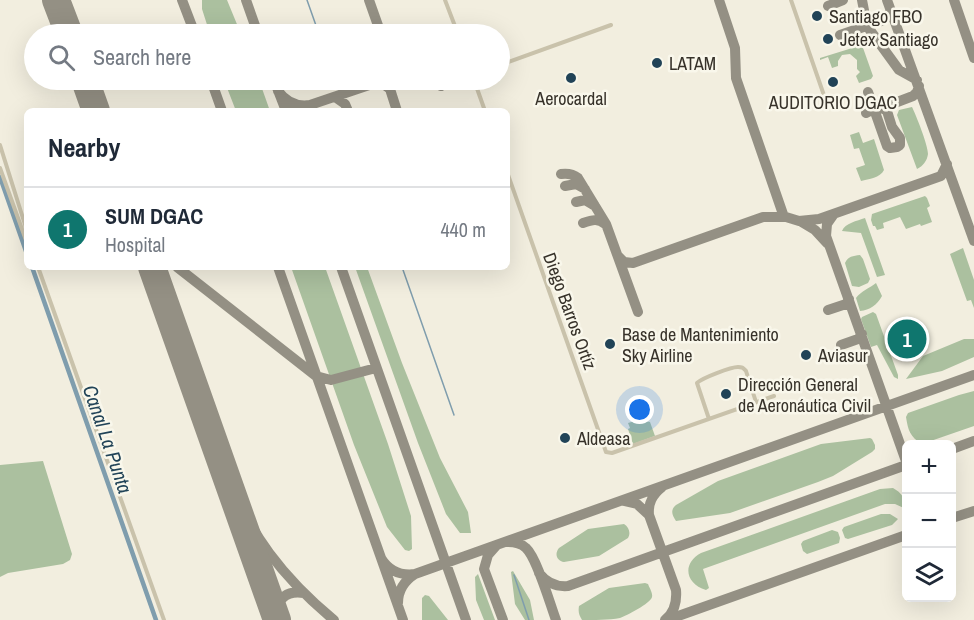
<!DOCTYPE html>
<html lang="en">
<head>
<meta charset="utf-8">
<style>
  :root { --surface:#fff; --page:#f2f2f3; --text:#1f2937; --muted:#747a83; --line:#e0e1e3; --accent:#0f766e }
  body { margin:0; font-family:"Archivo Narrow",sans-serif; background:var(--page); color:var(--text) }
  .controls { position:absolute; right:18px; bottom:18px; display:grid; overflow:hidden; border-radius:9px; box-shadow:0 6px 24px #0002 }
  .controls button { width:54px; height:54px; display:grid; place-items:center; padding:0; border:0; border-bottom:2px solid var(--line); background:var(--surface); color:var(--text); font:30px sans-serif }
  .you { position:absolute; left:640px; top:410px; width:21px; height:21px; margin:-15px; border:4px solid #fff; border-radius:50%; background:#1a73e8; box-shadow:0 0 0 9px #1a73e833 }
  .badge { display:grid; place-items:center; width:39px; height:39px; border-radius:50%; background:var(--accent); color:#fff; font-size:20px; font-weight:700 }
  .pin { position:absolute; translate:-50% -50%; border:3px solid #fff; box-shadow:0 2px 6px #0006 }
  .list { margin:0; padding:0; list-style:none }
  h2 { display:flex; justify-content:space-between; align-items:center; height:78px; margin:0; padding:0 24px; font-size:26px }
  h2 small { font-size:20px; font-weight:400; color:var(--muted) }
  .list li { display:grid; grid-template-columns:39px 1fr auto; gap:18px; align-items:center; box-sizing:border-box; height:84px; padding:0 24px; border-top:2px solid var(--line) }
  .list b { display:block; font-size:22px; white-space:nowrap }
  .list p { margin:0; font-size:20px; white-space:nowrap; color:var(--muted) }
  .list em { font-size:20px; font-style:normal; color:var(--muted) }
  .icon { flex:none; width:33px; height:33px; fill:none; stroke:currentColor; stroke-width:2; stroke-linecap:round; stroke-linejoin:round }
  .map { position:relative; flex:none; width:974px; height:620px; overflow:hidden }
  .search { position:absolute; background:var(--surface); box-shadow:0 6px 24px #0002; left:24px; top:24px; width:486px; height:66px; display:flex; align-items:center; gap:15px; box-sizing:border-box; padding:0 21px; border-radius:33px; color:var(--muted); font-size:22px }
  .panel { position:absolute; background:var(--surface); box-shadow:0 6px 24px #0002; left:24px; top:108px; width:486px; height:162px; border-radius:9px }
  .map>svg:first-child { display:block }
  .green { fill:#abc09f }
  .lines { fill:none; stroke-linecap:round; stroke-linejoin:round }
  .stream { stroke:#7f9dad; stroke-width:1.5 }
  .canal { stroke:#7f9dad; stroke-width:4.5 }
  .taxiway { stroke:#949084; stroke-width:10 }
  .runway { stroke:#949084; stroke-width:28 }
  .minor { stroke:#c9c2ab; stroke-width:4 }
  .poi-dot { fill:#214357; stroke:#f9f7eb; stroke-width:2 }
  .labels { text-anchor:middle; dominant-baseline:central; stroke-width:5; stroke-linejoin:round; paint-order:stroke }
  .poi-label { font-size:18px; fill:#37322a; stroke:#f9f7eb; text-anchor:start }
  .street-label { font-size:18px; fill:#37322a; stroke:#f9f7eb }
  .water-label { font-size:20px; font-style:italic; fill:#214357; stroke:#f9f7eb }
</style>
</head>
<body>
<div class="map">
<svg width="974" height="620" viewBox="0 0 974 620">
  <rect width="100%" height="100%" fill="#f2eedf"/>
  <!-- green -->
  <path class="green" d="M202 0H227L241 34H210L202 9Z
    M862 45 873 76 871 79 859 83 856 76 860 72 857 69V60L850 54 842 55 838 61V66L832 68 828 57 820 60V58Z
    M224 80H259L270 111H236Z
    M912 107C916 115 928 145 928 154 927 161 923 166 917 169L897 115 899 110Z
    M859 132 863 143 874 139 884 170C880 178 869 179 861 181L856 168 865 165 859 148 854 149 850 135Z
    M925 196 927 198 930 206 927 208 932 222 921 226 920 224 906 229 900 217 883 223 884 228 877 230 875 226H873L871 220 872 214Z
    M865 218 885 275 877 277 861 233 842 231C845 223 857 221 865 218Z
    M963 248 974 280V308L971 300 967 301 950 254Z
    M860 255 863 259 870 279 868 283 859 287 852 286 845 263C848 256 853 256 860 255Z
    M291 267H325L388 444 411 516 412 549 409 551 405 550 387 527 354 445Z
    M355 267H367L402 363 440 458 468 512 471 533H460L446 514 418 443Z
    M876 283 882 296C877 305 870 310 860 311L856 298C861 291 870 288 876 283Z
    M873 312 876 314 898 375V379L894 377 877 345 871 347 861 319 862 317Z
    M964 339H974V357L942 371 906 379 923 356Z
    M974 391V426L922 444C910 437 908 430 906 417L908 413 959 395Z
    M635 421 639 423 644 421 650 422 655 436 633 444 628 429 630 428 628 423Z
    M870 438 872 439 875 445V449L872 452 833 476 818 482 730 513 676 521C672 515 670 510 676 505L718 481 821 444Z
    M43 461 72 554 70 560 63 564 8 573 0 577V465Z
    M893 488C902 493 905 498 906 509L895 504H885L703 569 709 588 706 590C685 584 682 563 701 553L880 489Z
    M881 514H890L898 519 892 525 848 539 845 538 842 530 844 527Z
    M624 524C629 527 631 533 628 538L599 556 564 562C557 561 554 554 559 548L588 529Z
    M832 530 838 532 840 538 839 543 807 554 803 551 801 544 803 541Z
    M513 571 530 600 534 620H525L515 604 511 572Z
    M478 574 495 620H484L476 600 475 577Z
    M645 583 648 584C649 587 653 593 652 597 651 603 626 616 620 618 609 620 594 620 582 620 579 615 578 612 579 606L609 588Z
    M425 595 429 596 448 620H422V598Z"/>
  <g class="lines">
    <!-- stream -->
    <path class="stream" d="M307 0 319 34
      M402 267 454 415
      M514 575 529 620"/>
    <!-- canal -->
    <path class="canal" d="M0 177 27 254
      M32 267 156 620"/>
    <!-- taxiway -->
    <path class="taxiway" d="M182 0 195 34
      M246 0 258 34
      M369 0 381 34
      M719 0 735 48 736 78 784 217
      M862 0 867 26 899 70 917 80
      M887 0 974 241
      M954 0 974 58
      M828 6 843 0
      M840 35 884 20 891 11
      M211 80 222 111
      M274 80 286 111
      M437 80 441 86
      M379 81 390 89 397 111
      M278 91C286 102 297 107 310 105
      M868 92 887 146 890 148 897 147 900 145V138L892 127 887 111 882 108
      M335 97 345 104 348 111
      M304 111 310 105 384 80
      M866 113 872 110 873 106 879 109 913 96 917 92 919 86
      M561 174C568 173 573 174 578 178L606 224 638 312
      M565 186 576 184 585 189
      M576 202 585 200 595 206
      M834 214 827 224 826 236 906 461
      M800 221 815 230 827 243
      M583 223C592 220 598 218 605 224
      M618 256 624 262 633 263 763 217H786L799 221 819 219 941 176 947 164
      M177 267 316 376 331 380 376 368
      M278 267 403 620
      M341 267 466 620
      M828 310 846 304 849 299
      M841 345 858 339 862 334
      M952 449 974 441
      M225 472C250 534 282 577 334 620
      M624 501 637 504 649 515 676 590C677 602 675 612 665 620
      M649 515C648 503 652 495 662 487
      M952 518 974 511
      M508 542C515 542 521 543 526 548 537 558 550 604 556 620
      M496 546 488 555 484 569 503 620
      M381 558C389 571 400 576 415 574L974 375
      M539 573C546 582 556 587 568 586L906 465
      M398 603C398 590 404 581 415 574
      M275 613C278 598 287 590 304 593
      M667 620 906 535"/>
    <!-- runway -->
    <path class="runway" d="M56 0 69 34
      M85 80 96 111
      M152 267 277 620"/>
    <!-- minor -->
    <path class="minor" d="M445 0 458 34
      M791 0 827 104
      M500 65 611 25
      M474 80 485 111
      M0 145 27 231
      M0 168 27 243
      M507 172 606 452 612 453 774 396
      M38 267 164 620
      M709 419 697 383C702 378 731 367 738 367 743 367 743 368 746 371L756 402"/>
  </g>
  <!-- markers -->
  <g class="poi-dot">
    <circle cx="817" cy="16" r="6"/>
    <circle cx="828" cy="39" r="6"/>
    <circle cx="657" cy="63" r="6"/>
    <circle cx="571" cy="78" r="6"/>
    <circle cx="833" cy="82" r="6"/>
    <circle cx="610" cy="344" r="6"/>
    <circle cx="806" cy="355" r="6"/>
    <circle cx="726" cy="394" r="6"/>
    <circle cx="565" cy="438" r="6"/>
  </g>
  <g class="labels">
    <!-- poi labels -->
    <g class="poi-label">
      <text x="829" y="16">Santiago FBO</text>
      <text x="840" y="39">Jetex Santiago</text>
      <text x="669" y="63">LATAM</text>
      <text x="571" y="98" text-anchor="middle">Aerocardal</text>
      <text x="833" y="102" text-anchor="middle">AUDITORIO DGAC</text>
      <text x="622" y="334">Base de Mantenimiento<tspan x="622" dy="21">Sky Airline</tspan></text>
      <text x="818" y="355">Aviasur</text>
      <text x="738" y="384">Dirección General<tspan x="738" dy="21">de Aeronáutica Civil</tspan></text>
      <text x="577" y="438">Aldeasa</text>
    </g>
    <!-- street labels -->
    <g class="street-label">
      <text transform="translate(570 311) rotate(70)">Diego Barros Ortíz</text>
    </g>
    <!-- water labels -->
    <g class="water-label">
      <text transform="translate(108 439) rotate(71)">Canal La Punta</text>
    </g>
  </g>
</svg>
<div class="controls">
<button>+</button>
<button>−</button>
<button><svg class="icon" aria-label="layers" viewBox="0 0 24 24"><path d="M12 4l9 5-9 5-9-5zM3 14l9 5 9-5"/></svg></button>
</div>
<div class="you"></div>
<div class="pin badge" style="left:907px;top:339px">1</div>
<div class="search"><svg class="icon" aria-label="search" viewBox="0 0 24 24"><circle cx="10" cy="10" r="6"/><path d="M15 15l6 6"/></svg>Search here</div>
<section class="panel">
<h2>Nearby<small></small></h2>
<ul class="list">
<li><span class="badge">1</span><div><b>SUM DGAC</b><p>Hospital</p></div><em>440 m</em></li>
</ul>
</section>
</div>
</body>
</html>
